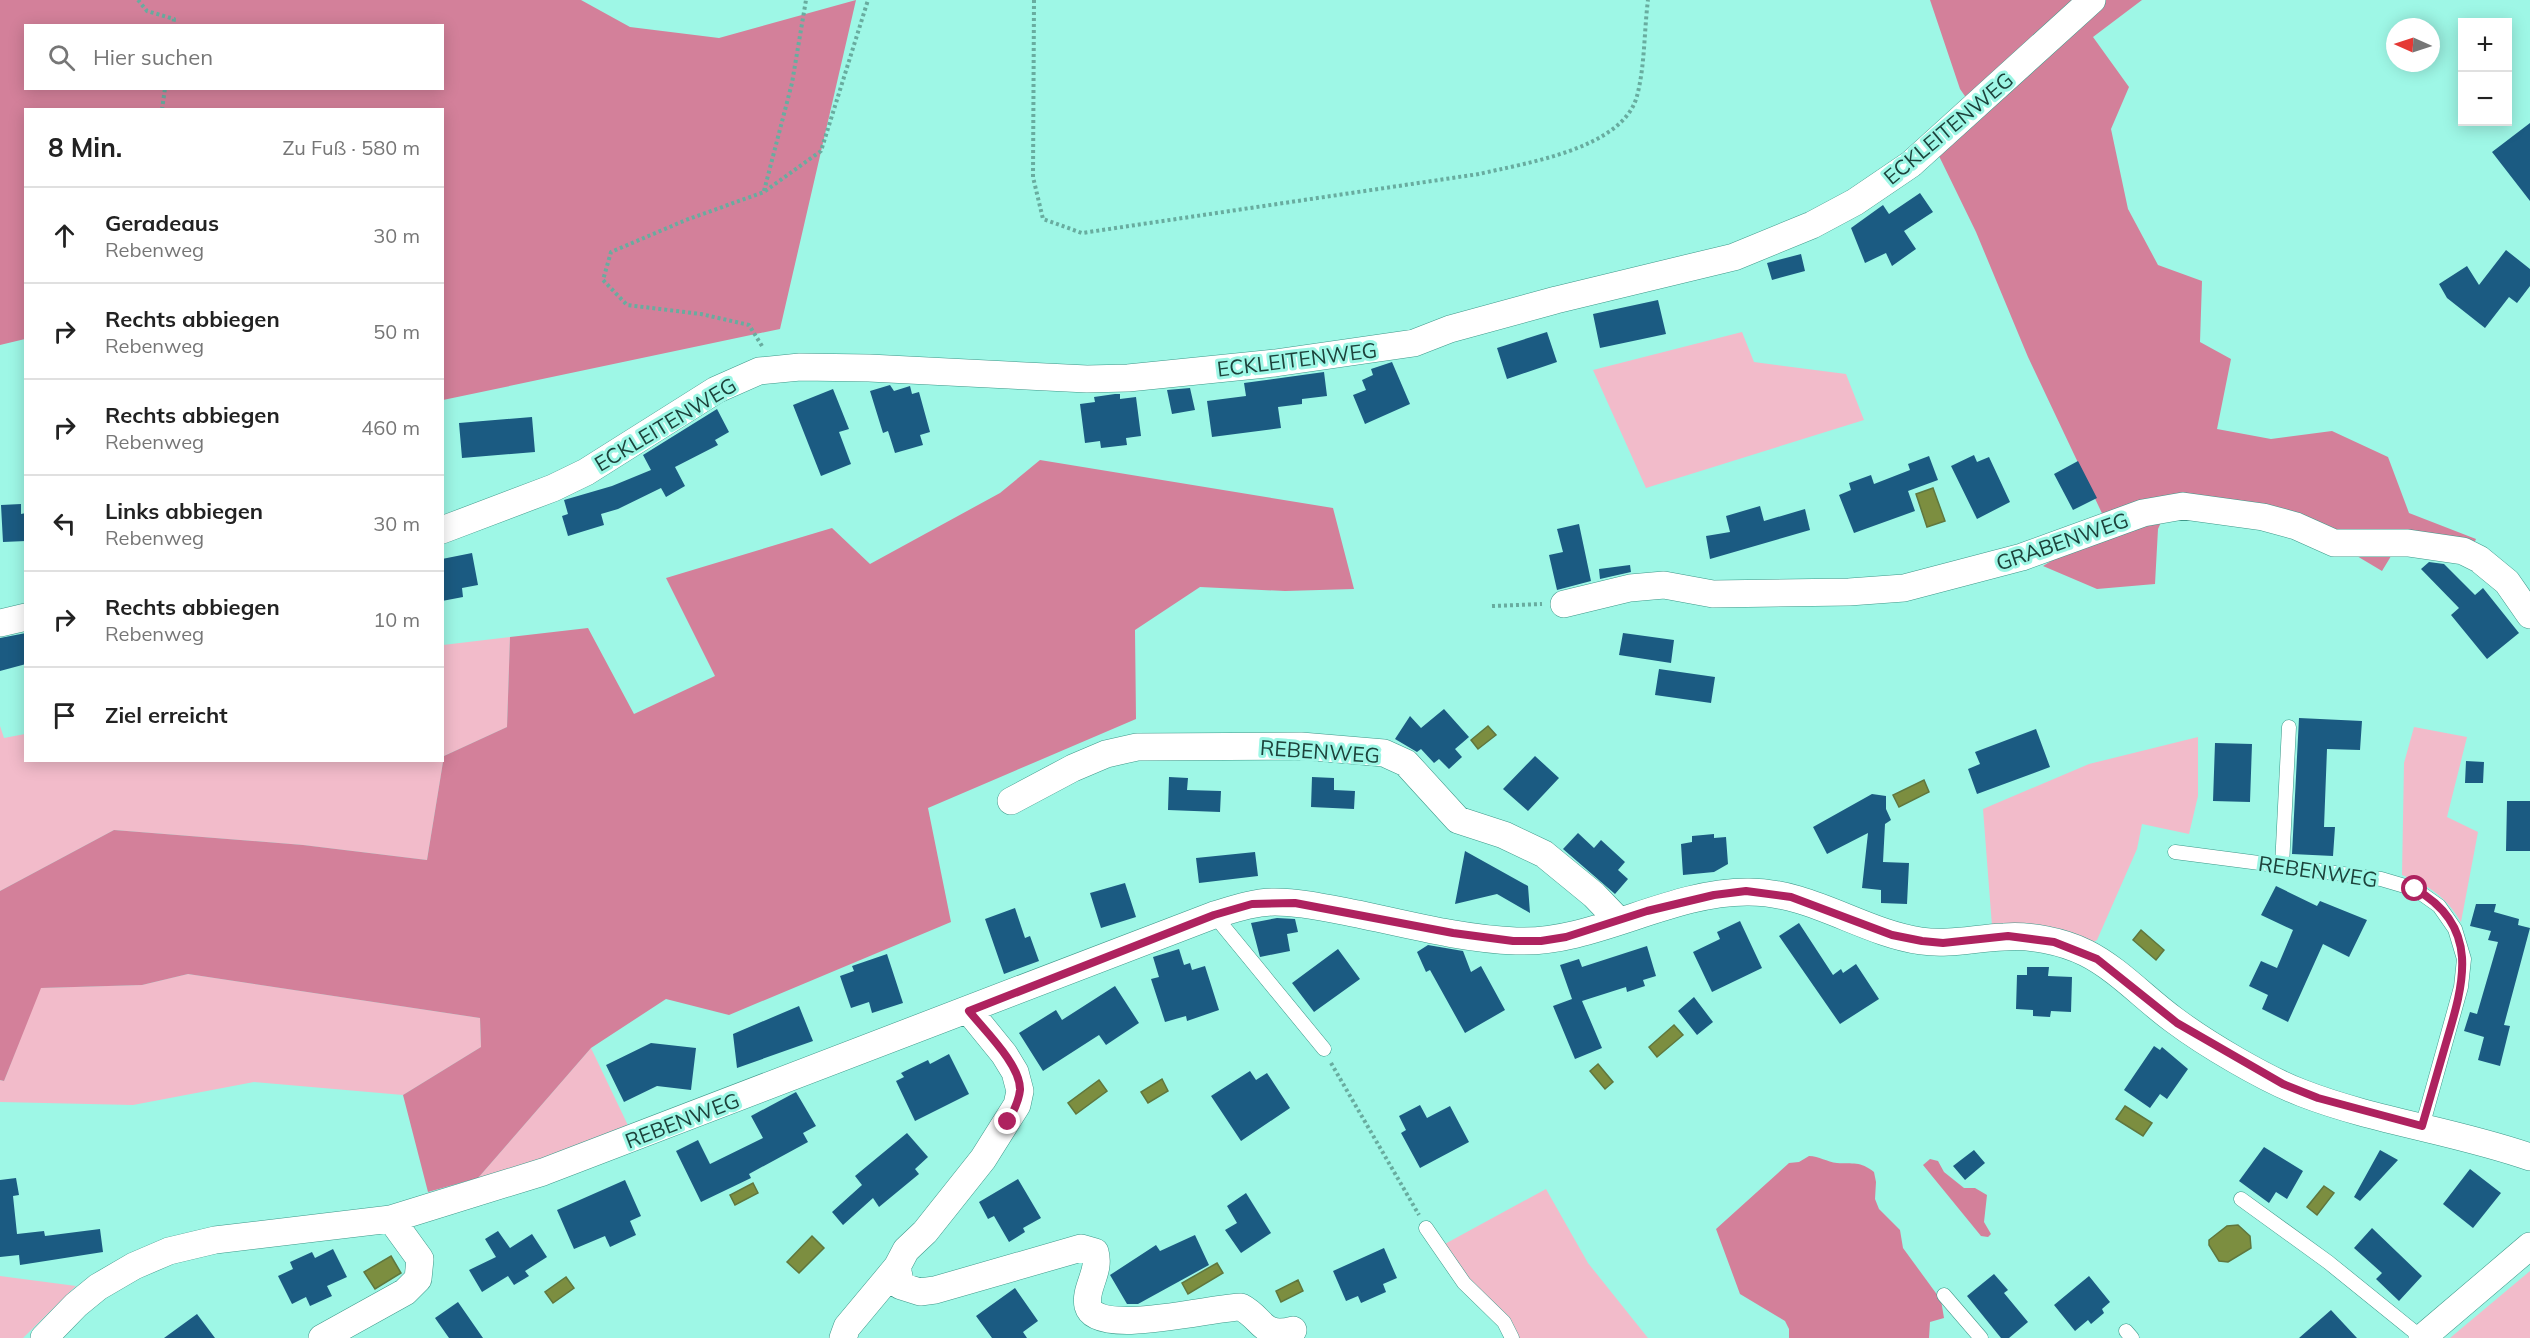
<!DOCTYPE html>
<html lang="de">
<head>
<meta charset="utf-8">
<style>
  :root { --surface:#fff; --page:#f6f6f6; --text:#222; --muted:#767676; --line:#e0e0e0 }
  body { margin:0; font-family:Mulish,sans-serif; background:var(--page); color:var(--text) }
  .controls { position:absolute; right:18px; top:18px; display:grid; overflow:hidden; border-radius:0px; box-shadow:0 3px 15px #0003 }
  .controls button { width:54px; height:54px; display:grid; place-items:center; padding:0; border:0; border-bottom:2px solid var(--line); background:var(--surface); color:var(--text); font:30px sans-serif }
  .compass { position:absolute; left:2386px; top:18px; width:54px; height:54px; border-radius:50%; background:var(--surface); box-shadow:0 3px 15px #0003; rotate:273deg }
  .stop { position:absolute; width:18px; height:18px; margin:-14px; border:4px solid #ae225f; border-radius:50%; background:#fff }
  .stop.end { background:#ae225f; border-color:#fff; box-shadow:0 2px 6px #0008 }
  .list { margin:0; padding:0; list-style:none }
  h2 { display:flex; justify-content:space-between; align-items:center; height:78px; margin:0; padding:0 24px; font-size:26px }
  h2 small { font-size:20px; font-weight:400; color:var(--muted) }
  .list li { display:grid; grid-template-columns:39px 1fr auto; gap:18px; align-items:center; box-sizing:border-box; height:96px; padding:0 24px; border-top:2px solid var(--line) }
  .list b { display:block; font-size:22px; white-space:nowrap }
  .list p { margin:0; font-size:20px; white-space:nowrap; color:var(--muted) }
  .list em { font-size:20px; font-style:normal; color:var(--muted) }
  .icon { flex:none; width:33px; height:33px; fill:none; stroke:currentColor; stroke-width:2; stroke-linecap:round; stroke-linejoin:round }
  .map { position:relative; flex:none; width:2530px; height:1338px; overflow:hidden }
  .search { position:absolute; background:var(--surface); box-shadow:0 3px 15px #0003; left:24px; top:24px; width:420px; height:66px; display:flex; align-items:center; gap:15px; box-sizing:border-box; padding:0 21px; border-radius:0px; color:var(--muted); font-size:22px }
  .panel { position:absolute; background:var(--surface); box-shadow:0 3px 15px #0003; left:24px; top:108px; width:420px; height:654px; border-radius:0px }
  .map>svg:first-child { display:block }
  .green { fill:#f2bbca }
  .forest { fill:#d3809a; fill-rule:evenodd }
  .water { fill:#7c8e40; stroke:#5f773e; stroke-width:1.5 }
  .building { fill:#1b5b82 }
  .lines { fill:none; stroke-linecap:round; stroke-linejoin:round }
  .service-casing { stroke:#3d9889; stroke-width:15 }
  .minor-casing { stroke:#3d9889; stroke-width:28 }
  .path { stroke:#68ac9f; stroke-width:4; stroke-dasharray:3 3; stroke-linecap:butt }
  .service { stroke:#fff; stroke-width:14 }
  .minor { stroke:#fff; stroke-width:27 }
  .route { stroke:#ae225f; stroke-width:8 }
  .labels { text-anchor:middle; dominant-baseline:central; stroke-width:6; stroke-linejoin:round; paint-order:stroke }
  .street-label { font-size:21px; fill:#1c423b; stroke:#9ef7e6 }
</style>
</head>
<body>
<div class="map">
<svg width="2530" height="1338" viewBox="0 0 2530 1338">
  <rect width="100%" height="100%" fill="#9ef7e6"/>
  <!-- green -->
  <path class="green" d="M1742 332 1754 362 1846 374 1864 420 1646 488 1593 370Z
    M510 637 507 727 444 756 427 860 303 845 114 830 0 891V726L4 738 25 734 26 760H442L443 645Z
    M2414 727 2467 737 2447 817 2478 832 2461 922C2446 897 2429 885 2402 875L2404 763Z
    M2198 737V796L2189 834 2142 824 2137 849 2097 940 2092 943 1992 926 1983 809 2089 764Z
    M188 974 480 1018 481 1047 403 1095 254 1082 133 1105 0 1102V1080L4 1081 40 988 142 985Z
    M591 1048 634 1138 478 1178Z
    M1546 1189 1588 1263 1648 1338H1518L1468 1280 1443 1245Z
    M2530 1271V1338H2450Z
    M0 1276 76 1286 23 1338H0Z"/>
  <!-- forest -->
  <path class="forest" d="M0 0H581L630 27 719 38 856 0 780 329 443 400 442 110H26L25 339 0 345ZM26 26H442V88H26Z
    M1930 0H2142L2093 37 2129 87 2111 129 2128 209 2158 265 2202 281 2200 342 2231 359 2217 429 2271 439 2332 431 2388 457 2409 513 2476 539 2473 546 2402 538 2382 571 2278 509 2174 494 2158 529 2155 584 2097 589 2043 566 2108 526 2028 357 1976 232 1939 156 1981 119 1960 89Z
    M1040 460 1333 508 1354 589 1285 591 1200 587 1135 630 1136 719 928 808 951 922 729 1015 666 999 591 1048 478 1178 428 1192 403 1095 481 1047 480 1018 188 974 142 985 41 988 4 1081 0 1080V891L114 830 303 845 427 860 444 756 507 727 510 637 588 628 634 714 715 676 666 578 832 528 870 564 1000 493Z
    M1809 1156C1819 1156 1827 1162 1837 1163 1853 1164 1860 1161 1874 1172L1876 1182 1875 1199 1879 1209 1900 1230 1903 1248 1941 1300 1944 1318 1930 1322 1929 1338H1789V1329L1785 1321 1740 1294 1716 1229 1789 1163 1799 1162Z
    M1930 1159 1938 1161 1944 1172 1964 1188H1975L1987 1195 1984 1222 1991 1234 1988 1237 1981 1236 1923 1165Z"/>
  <!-- water -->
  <path class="water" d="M1933 488 1945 521 1927 527 1916 494Z
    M1488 726 1496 735 1478 749 1471 740Z
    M1924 780 1929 792 1899 807 1893 795Z
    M2141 930 2164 950 2156 960 2133 940Z
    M1674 1025 1683 1035 1657 1057 1649 1047Z
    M1598 1064 1613 1082 1605 1089 1590 1071Z
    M1162 1079 1168 1091 1148 1103 1141 1092Z
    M1099 1080 1107 1091 1076 1114 1068 1103Z
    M2125 1106 2152 1123 2143 1136 2116 1119Z
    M753 1183 758 1193 735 1205 730 1195Z
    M2324 1186 2334 1193 2317 1215 2307 1207Z
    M2238 1225 2250 1236 2251 1248 2228 1262 2219 1261 2209 1245V1240L2227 1226Z
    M812 1236 824 1248 799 1273 787 1262Z
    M391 1256 401 1273 375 1289 364 1272Z
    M1217 1263 1223 1273 1188 1294 1182 1283Z
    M566 1277 574 1288 553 1303 545 1292Z
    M1298 1280 1303 1291 1281 1302 1276 1291Z"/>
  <!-- building -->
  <path class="building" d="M2530 123V201L2492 152Z
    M1920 193 1933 212 1904 231 1916 249 1892 266 1886 253 1865 263 1851 228 1883 205 1889 214Z
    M2506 250 2530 269V286L2517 303 2509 297 2485 328 2447 298 2439 284 2467 266 2479 285Z
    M1801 254 1805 271 1772 280 1767 263Z
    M1658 300 1666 334 1600 348 1593 314Z
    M1547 332 1557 362 1507 379 1497 348Z
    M1392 362 1410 404 1365 424 1353 395 1366 390 1362 380 1373 375 1371 369Z
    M1324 372 1327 396 1302 399V404L1278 407 1281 428 1212 437 1207 401 1246 396 1244 383Z
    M890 385 894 391 910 386 912 394 919 392 930 432 920 435 923 445 895 453 888 431 883 433 870 391Z
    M1190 388 1195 410 1172 414 1167 390Z
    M833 389 849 429 839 432 851 464 821 476 793 405Z
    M1115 394H1120V399L1136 397 1141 436 1126 438 1127 445 1101 448 1100 441 1085 443 1080 404 1095 402 1094 397Z
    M717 409 729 432 715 440 718 445 675 467 685 486 666 497 661 488 618 509 601 514 604 525 568 536 562 516 568 514 564 500 612 486 651 470 643 455Z
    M532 417 535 452 462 458 459 423Z
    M1974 455 1977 462 1989 457 2010 502 1977 519 1951 466Z
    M1929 456 1938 480 1908 491 1915 511 1854 533 1839 495 1851 490 1849 483 1871 475 1874 484 1910 470 1908 464Z
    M2078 461 2097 498 2073 510 2054 474Z
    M21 504V514L26 513V541L3 542 1 505Z
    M1760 506 1764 521 1805 509 1810 530 1710 559 1706 536 1730 532 1726 516Z
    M1579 524 1591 581 1557 590 1549 555 1563 552 1557 529Z
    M472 553 478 585 462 588 463 597 442 601V559Z
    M2429 562 2444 564 2475 595 2483 588 2519 633 2487 659 2451 615 2459 608 2421 569Z
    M1630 565 1631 572 1600 579 1599 569Z
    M26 633V664L0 671V638Z
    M1623 633 1674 640 1671 663 1619 655Z
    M1659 669 1715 677 1711 703 1655 695Z
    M1444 709 1469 737 1455 749 1462 757 1449 769 1439 759 1434 763 1421 749 1417 752 1395 739 1410 716 1421 728Z
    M2299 718 2362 721 2360 750 2327 749 2324 827H2335L2333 856 2292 854Z
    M2036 729 2050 767 1977 794 1968 769 1980 764 1975 752Z
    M2215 743 2252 744 2250 802 2213 801Z
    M1535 756 1559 778 1528 811 1503 789Z
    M2466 761 2484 762 2483 783H2465Z
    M1169 777 1188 778 1187 790 1221 791 1220 812 1168 810Z
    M1312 777 1334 778V790L1355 791 1354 809 1311 807Z
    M1872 794 1886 796V809L1891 820 1885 824 1883 862 1909 863 1907 904 1881 903V890L1862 888 1868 833 1827 854 1813 827Z
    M2507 801H2530V851H2506Z
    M1578 833 1594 848 1601 840 1625 862 1618 870 1628 879 1615 894 1563 849Z
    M1714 834V838L1726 837 1728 864 1714 872 1683 875 1681 844 1692 842V836Z
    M1465 851 1528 886 1530 913 1497 894 1455 904Z
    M1255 852 1258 876 1199 883 1196 858Z
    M1125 883 1136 917 1101 928 1090 893Z
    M2276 886 2317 906 2320 901 2367 920 2349 957 2323 944 2288 1022 2262 1009 2268 995 2249 986 2261 961 2277 968 2293 930 2261 915Z
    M2476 904H2496L2494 912 2519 919 2518 925 2530 928 2504 1025 2510 1026 2500 1066 2478 1060 2484 1037 2464 1031 2470 1012 2477 1014 2498 942 2488 940 2491 931 2470 926Z
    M1015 908 1025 938 1030 936 1039 961 1004 974 985 919Z
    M1277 918 1295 919 1298 932 1287 934 1290 951 1260 957 1251 923Z
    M1740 921 1762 968 1712 992 1693 952 1720 939 1717 932Z
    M1799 923 1833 975 1841 969 1843 973 1856 964 1879 999 1840 1024 1779 936Z
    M1428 945 1463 951 1471 972 1481 966 1505 1010 1465 1033 1430 970 1426 972 1417 952Z
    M1647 946 1656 976 1643 980 1645 986 1627 992 1626 987 1582 1001 1602 1048 1575 1059 1553 1006 1572 999 1560 965 1579 959 1582 967Z
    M1179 949 1184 965 1190 963 1192 970 1205 966 1219 1010 1187 1021 1186 1016 1165 1022 1151 979 1159 977 1153 957Z
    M1338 949 1360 979 1314 1012 1292 983Z
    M887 954 903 1003 872 1013 869 1002 851 1008 840 976 854 971 852 966Z
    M2027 967H2049L2048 976 2072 977 2071 1012 2051 1011 2050 1017 2033 1016V1010L2016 1009 2017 975H2027Z
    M1115 986 1139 1023 1106 1045 1099 1035 1043 1071 1019 1033 1056 1010 1062 1020Z
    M1694 997 1713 1022 1697 1035 1678 1011Z
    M799 1006 813 1041 737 1068 733 1034Z
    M651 1043 696 1048 691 1090 657 1086 624 1102 606 1065Z
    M2154 1046 2160 1050 2162 1047 2188 1069 2167 1099 2160 1094 2150 1108 2124 1090Z
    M949 1054 969 1094 915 1121 896 1081 904 1077 901 1073 928 1060 930 1064Z
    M1250 1071 1256 1080 1267 1073 1290 1108 1241 1141 1211 1096Z
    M796 1092 816 1126 803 1133 808 1142 749 1174 751 1178 701 1202 676 1151 698 1140 710 1164 763 1138 751 1116Z
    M1420 1105 1427 1118 1450 1106 1469 1142 1420 1168 1401 1133 1406 1130 1399 1116Z
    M907 1133 928 1157 915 1169 919 1174 879 1207 873 1198 843 1225 832 1212 862 1185 855 1176Z
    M2264 1147 2303 1171 2287 1199 2276 1192 2269 1203 2239 1181Z
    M1974 1150 1985 1163 1965 1180 1953 1166Z
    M2380 1150 2398 1160 2360 1201 2354 1197Z
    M2470 1169 2501 1193 2473 1228 2443 1204Z
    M16 1178 19 1195 13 1196 17 1234 44 1231 45 1236 100 1229 103 1252 20 1265 19 1255 0 1257V1180Z
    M1018 1179 1041 1218 1023 1228 1025 1232 1009 1242 994 1216 988 1219 979 1202Z
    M625 1180 641 1216 630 1221 636 1235 610 1247 605 1236 574 1249 557 1210Z
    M1246 1193 1271 1233 1241 1253 1225 1230 1237 1223 1227 1206Z
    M2372 1228 2422 1276 2399 1301 2376 1279 2382 1273 2354 1248Z
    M498 1231 510 1248 532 1234 547 1257 525 1271 529 1276 514 1285 508 1276 482 1292 469 1270 496 1257 485 1239Z
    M1195 1235 1209 1265 1138 1304H1127L1110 1275 1156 1245 1160 1251Z
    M1384 1248 1397 1278 1383 1284 1386 1292 1361 1303 1358 1296 1346 1301 1333 1271Z
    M333 1249 347 1277 327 1286 332 1296 310 1306 306 1297 292 1304 278 1276 293 1269 290 1262 312 1252 315 1258Z
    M1994 1274 2008 1290 2004 1293 2028 1322 2009 1338H2001L1967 1296Z
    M2089 1276 2110 1302 2102 1309 2104 1313 2091 1324 2088 1320 2075 1331 2054 1305Z
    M1015 1288 1038 1321 1023 1332 1027 1338H992L976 1316Z
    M458 1302 483 1338H449L435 1318Z
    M2331 1310 2357 1338H2299Z
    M197 1314 215 1338H164Z"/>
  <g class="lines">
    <defs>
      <path id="service" d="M2175 852 2381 879 2415 889 2439 906 2455 929 2464 959 2461 987 2422 1127
        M2282 866 2289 727
        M1214 915 1324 1049
        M2241 1199 2328 1262 2422 1338
        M1426 1228 1464 1283 1504 1322 1512 1338
        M1944 1295 1981 1338
        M2126 1331 2132 1338"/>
      <path id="minor" d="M442 530 553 488 586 472 716 390 759 371 800 367 869 368 1087 379 1128 378 1275 363 1414 343 1450 329 1556 300 1734 257 1812 225 1855 202 1911 164 2092 0
        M1564 604 1630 588 1664 585 1713 594 1849 592 1904 588 2022 557 2143 513 2183 506 2263 517 2296 526 2334 543H2408L2463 551 2479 559 2507 582 2530 615
        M0 623 26 617
        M1011 801 1073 768 1106 754 1137 747 1301 746 1384 753 1406 763 1458 820 1504 835 1544 854 1594 895 1618 920
        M897 1267 901 1286 920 1292 935 1290 1081 1248 1095 1252C1101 1272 1084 1288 1088 1306 1096 1338 1214 1307 1241 1307 1264 1319 1261 1338 1293 1330
        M44 1338 76 1305 98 1287 134 1266 169 1251 215 1240 391 1219 543 1172 1214 915C1234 909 1254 902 1275 902 1303 902 1331 909 1358 914 1410 925 1463 939 1516 941 1594 944 1668 892 1747 892 1810 891 1861 932 1921 941 1949 945 1976 938 2004 937 2030 935 2062 941 2086 953 2118 969 2145 999 2174 1020 2206 1044 2265 1079 2302 1093 2374 1121 2456 1131 2530 1157
        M322 1338 405 1292 418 1279 420 1259 391 1219
        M843 1338 847 1327 897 1267 906 1250 925 1232 983 1159 1017 1105 1020 1091 1015 1072 1004 1054 969 1011
        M2422 1338 2530 1246"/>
    </defs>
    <!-- service casing -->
    <use href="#service" class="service-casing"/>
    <!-- minor casing -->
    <use href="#minor" class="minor-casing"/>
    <!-- path -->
    <path class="path" d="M138 0 147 11 174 19 173 26
      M1034 0 1033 177 1043 219 1082 233 1479 174C1525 163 1623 149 1637 96 1645 66 1644 31 1648 0
      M162 110 165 88
      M764 191 792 83 806 0
      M762 346 749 325 701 314 627 305 603 280 611 252 686 220 764 192 821 151 868 0
      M1492 606 1542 604
      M1331 1063 1419 1215"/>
    <!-- service -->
    <use href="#service" class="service"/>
    <!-- minor -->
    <use href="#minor" class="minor"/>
  </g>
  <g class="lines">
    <!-- route -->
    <path class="route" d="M1008 1122C1013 1112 1019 1102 1020 1090 1021 1065 984 1030 969 1011L1214 915 1252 904 1295 903 1453 933 1513 941H1541L1566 937 1647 911 1714 895 1746 891 1791 897 1892 935 1922 941 1943 943 2008 936 2054 942 2097 959 2177 1023 2283 1084 2318 1098 2422 1126C2430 1099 2438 1071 2446 1043 2464 983 2481 926 2415 889"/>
  </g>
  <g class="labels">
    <!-- street labels -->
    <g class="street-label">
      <text transform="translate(1948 128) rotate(-40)">ECKLEITENWEG</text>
      <text transform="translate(1297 359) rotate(-7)">ECKLEITENWEG</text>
      <text transform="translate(665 424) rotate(-31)">ECKLEITENWEG</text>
      <text transform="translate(2062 541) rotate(-19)">GRABENWEG</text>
      <text transform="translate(1320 751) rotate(4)">REBENWEG</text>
      <text transform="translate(2318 871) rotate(8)">REBENWEG</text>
      <text transform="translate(682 1120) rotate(-21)">REBENWEG</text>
    </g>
  </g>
</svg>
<div class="controls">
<button>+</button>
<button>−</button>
</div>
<svg class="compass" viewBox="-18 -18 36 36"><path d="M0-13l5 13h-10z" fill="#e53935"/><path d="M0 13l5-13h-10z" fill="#767676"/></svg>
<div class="stop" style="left:2415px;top:889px"></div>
<div class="stop end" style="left:1008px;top:1122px"></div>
<div class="search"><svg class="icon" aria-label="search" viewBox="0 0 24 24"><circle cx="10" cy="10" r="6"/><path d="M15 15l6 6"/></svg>Hier suchen</div>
<section class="panel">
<h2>8 Min.<small>Zu Fuß · 580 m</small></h2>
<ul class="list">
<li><svg class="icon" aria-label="ahead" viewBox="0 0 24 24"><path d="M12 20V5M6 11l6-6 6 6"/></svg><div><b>Geradeaus</b><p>Rebenweg</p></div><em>30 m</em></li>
<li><svg class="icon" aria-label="right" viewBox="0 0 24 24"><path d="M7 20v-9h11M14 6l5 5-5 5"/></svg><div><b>Rechts abbiegen</b><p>Rebenweg</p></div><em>50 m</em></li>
<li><svg class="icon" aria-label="right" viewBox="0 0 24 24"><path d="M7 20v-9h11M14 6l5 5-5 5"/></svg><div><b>Rechts abbiegen</b><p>Rebenweg</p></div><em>460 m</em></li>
<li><svg class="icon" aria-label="left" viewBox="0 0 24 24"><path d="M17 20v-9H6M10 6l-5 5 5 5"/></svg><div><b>Links abbiegen</b><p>Rebenweg</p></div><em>30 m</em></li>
<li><svg class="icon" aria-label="right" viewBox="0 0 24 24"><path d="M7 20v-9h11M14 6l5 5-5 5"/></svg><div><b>Rechts abbiegen</b><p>Rebenweg</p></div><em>10 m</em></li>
<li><svg class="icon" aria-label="arrive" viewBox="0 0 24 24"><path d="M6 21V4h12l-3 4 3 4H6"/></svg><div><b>Ziel erreicht</b></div></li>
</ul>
</section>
</div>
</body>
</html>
